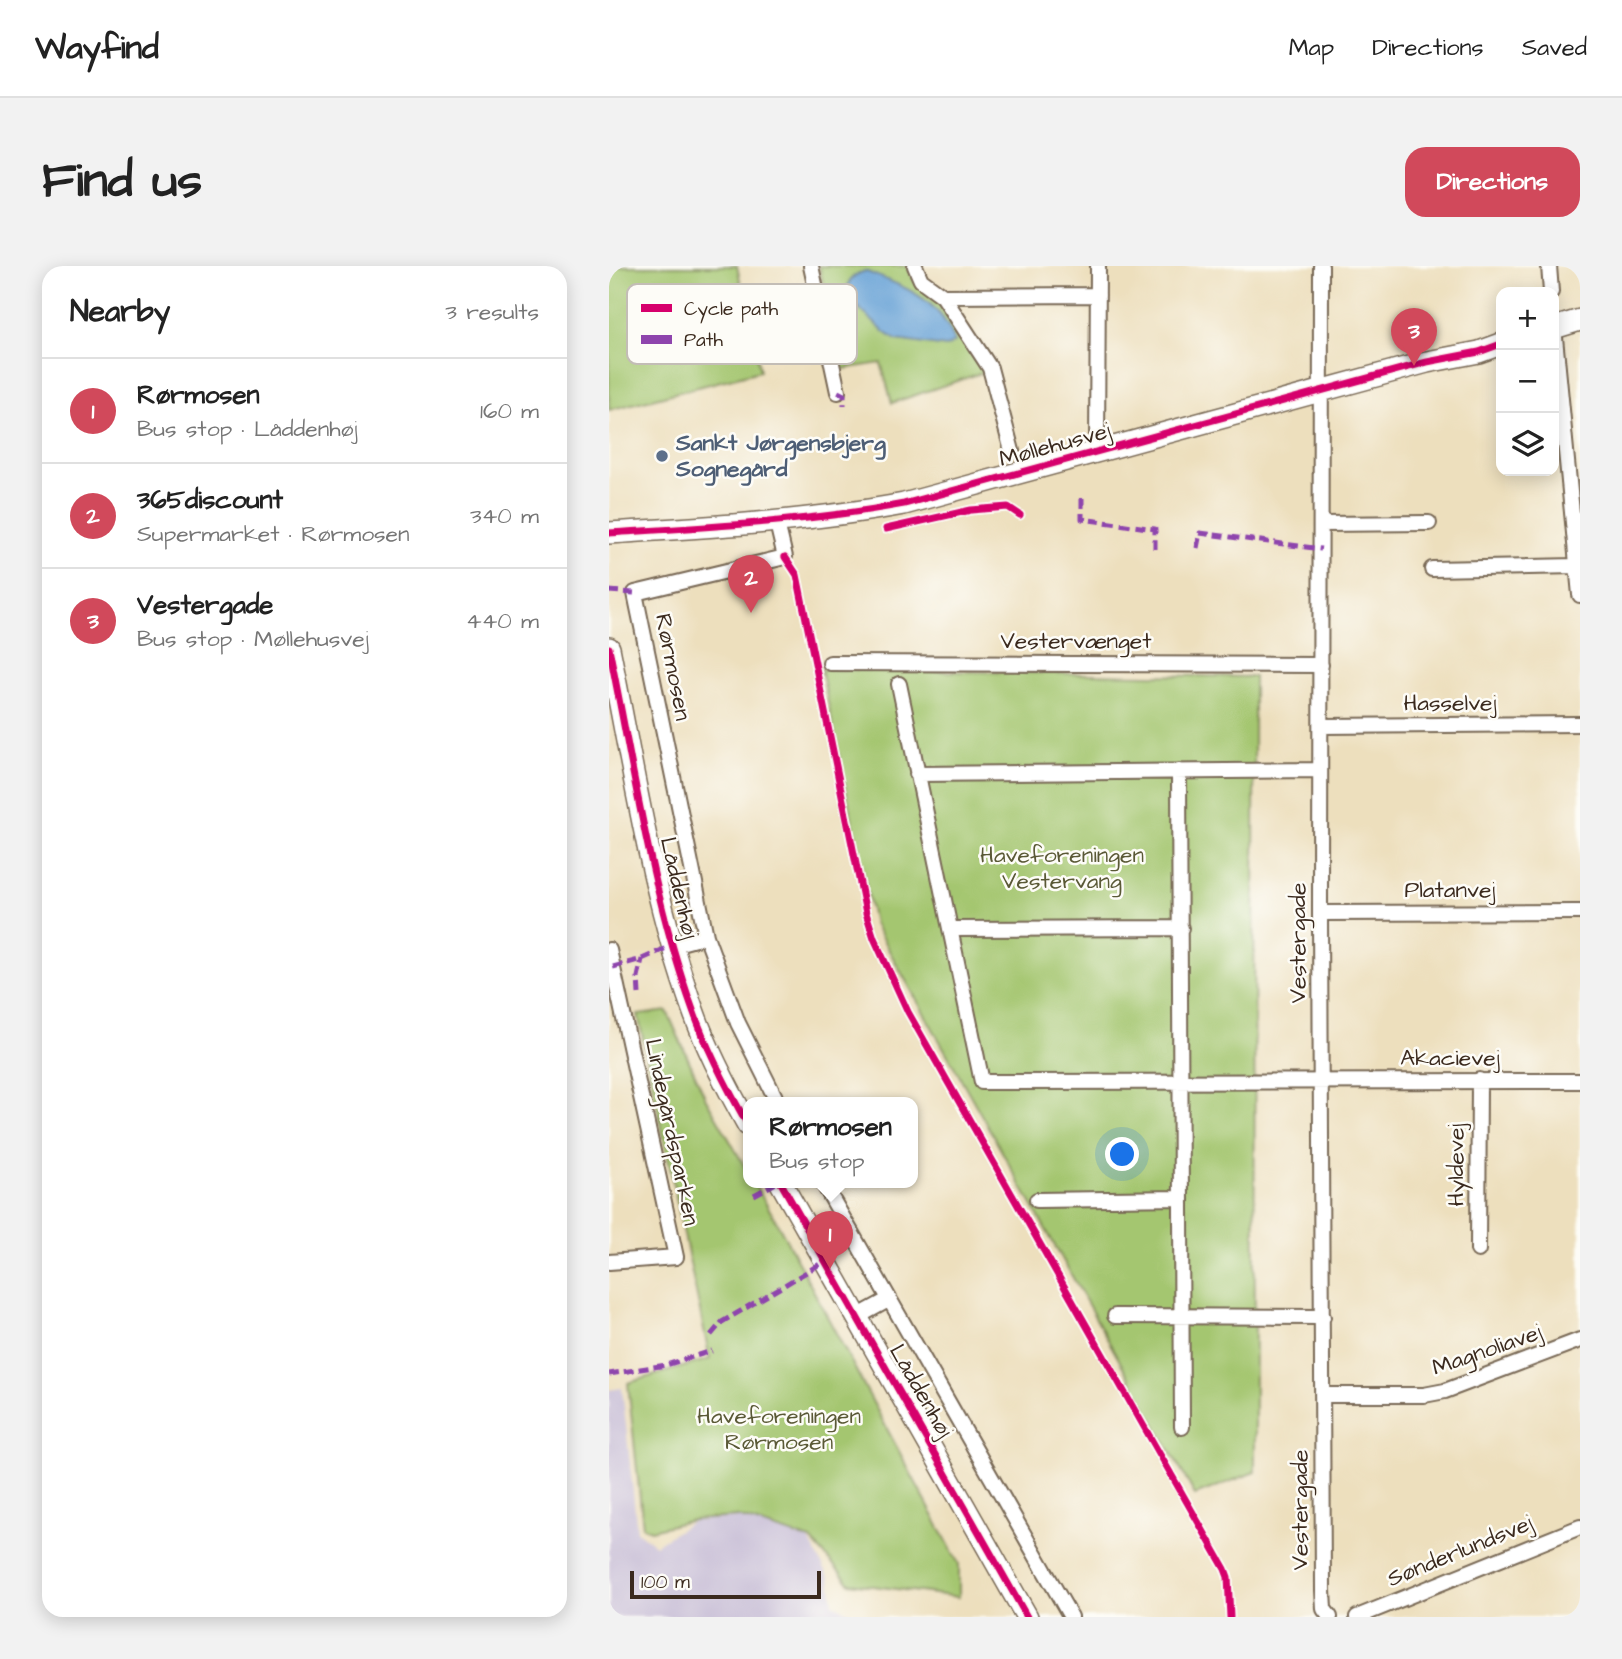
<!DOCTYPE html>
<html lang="en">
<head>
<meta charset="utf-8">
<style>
  :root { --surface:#fff; --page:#f2f2f2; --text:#222; --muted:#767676; --line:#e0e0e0; --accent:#d1495b }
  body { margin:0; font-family:"Architects Daughter",sans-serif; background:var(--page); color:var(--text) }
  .controls { position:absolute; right:21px; top:21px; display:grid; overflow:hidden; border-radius:14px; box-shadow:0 4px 18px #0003 }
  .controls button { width:63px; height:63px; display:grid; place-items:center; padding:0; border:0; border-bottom:2px solid var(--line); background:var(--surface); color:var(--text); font:35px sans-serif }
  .scale { position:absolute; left:21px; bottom:18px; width:191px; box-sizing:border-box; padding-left:7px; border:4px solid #3b2a1e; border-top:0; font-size:19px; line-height:24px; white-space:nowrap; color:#3b2a1e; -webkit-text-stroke:5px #fdfcf7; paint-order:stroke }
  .you { position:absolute; left:514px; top:889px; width:24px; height:24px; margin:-18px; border:5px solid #fff; border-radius:50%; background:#1a73e8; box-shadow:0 0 0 10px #1a73e833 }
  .badge { display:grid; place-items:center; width:46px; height:46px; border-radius:50%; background:var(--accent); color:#fff; font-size:23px; font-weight:700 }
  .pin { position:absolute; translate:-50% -58px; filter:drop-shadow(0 2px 4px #0008) }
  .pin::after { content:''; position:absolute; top:37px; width:24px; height:21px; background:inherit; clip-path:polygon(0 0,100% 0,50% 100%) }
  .popup { position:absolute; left:134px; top:831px; width:175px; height:91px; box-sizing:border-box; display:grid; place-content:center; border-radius:14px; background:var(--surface); filter:drop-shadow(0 2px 5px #0005); font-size:23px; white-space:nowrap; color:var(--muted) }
  .popup b { font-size:26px; color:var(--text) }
  .popup::after { content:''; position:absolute; left:50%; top:100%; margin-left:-14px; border:14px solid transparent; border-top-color:var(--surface) }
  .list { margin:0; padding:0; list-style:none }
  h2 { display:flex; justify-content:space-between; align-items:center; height:91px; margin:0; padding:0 28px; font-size:30px }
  h2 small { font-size:23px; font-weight:400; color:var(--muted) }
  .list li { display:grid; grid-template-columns:46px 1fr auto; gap:21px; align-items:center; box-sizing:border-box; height:105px; padding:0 28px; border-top:2px solid var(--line) }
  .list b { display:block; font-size:26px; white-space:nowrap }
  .list p { margin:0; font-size:23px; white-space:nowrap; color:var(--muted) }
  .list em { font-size:23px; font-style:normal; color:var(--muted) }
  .icon { flex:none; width:38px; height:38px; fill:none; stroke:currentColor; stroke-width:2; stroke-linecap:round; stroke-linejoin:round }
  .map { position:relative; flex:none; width:971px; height:1351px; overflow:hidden; border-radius:21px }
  header { display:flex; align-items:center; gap:42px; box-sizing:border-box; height:98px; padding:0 35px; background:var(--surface); border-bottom:2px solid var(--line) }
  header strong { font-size:33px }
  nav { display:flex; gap:38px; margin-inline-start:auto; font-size:24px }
  .intro { display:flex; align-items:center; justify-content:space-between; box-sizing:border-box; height:168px; padding:0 42px }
  h1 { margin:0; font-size:49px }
  .button { padding:18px 32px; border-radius:21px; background:var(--accent); color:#fff; font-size:24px; font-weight:700 }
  main { display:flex; gap:42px; padding:0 42px }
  aside { flex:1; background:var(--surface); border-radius:21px; box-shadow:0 4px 18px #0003 }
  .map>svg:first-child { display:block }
  .industrial { fill:#c9bfd7 }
  .green { fill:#a4c66f; stroke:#707846; stroke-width:2 }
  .water { fill:#66a1d6; stroke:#50667a; stroke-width:2 }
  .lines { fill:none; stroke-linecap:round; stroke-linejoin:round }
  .street-casing { stroke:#796956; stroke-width:18 }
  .secondary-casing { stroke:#796956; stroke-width:24 }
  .street { stroke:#fff; stroke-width:14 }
  .secondary { stroke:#fff; stroke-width:21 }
  .quiet { stroke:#8e44ad; stroke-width:5; stroke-dasharray:10 5; stroke-linecap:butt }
  .cycleway-casing { stroke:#fdfcf7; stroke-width:11 }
  .cycleway { stroke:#d6006c; stroke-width:7 }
  .service-dot { fill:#5c6f8a; stroke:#fdfcf7; stroke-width:2.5 }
  .labels { text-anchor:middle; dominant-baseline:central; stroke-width:5; stroke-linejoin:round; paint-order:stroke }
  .service-label { font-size:23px; font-weight:bold; fill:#4e5e75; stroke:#fdfcf7; text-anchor:start }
  .street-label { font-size:23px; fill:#3b2a1e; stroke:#fdfcf7 }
  .park-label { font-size:23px; fill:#5a5936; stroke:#fdfcf7 }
  .key { fill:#fdfcf7; stroke:#c3bdb6; stroke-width:2 }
  .key-label { font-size:19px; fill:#3b2a1e }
</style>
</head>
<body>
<header>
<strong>Wayfind</strong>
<nav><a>Map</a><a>Directions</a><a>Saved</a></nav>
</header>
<div class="intro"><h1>Find us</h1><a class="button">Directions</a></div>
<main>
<aside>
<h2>Nearby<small>3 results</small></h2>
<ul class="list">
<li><span class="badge">1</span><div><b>Rørmosen</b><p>Bus stop · Låddenhøj</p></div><em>160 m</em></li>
<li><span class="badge">2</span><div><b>365discount</b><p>Supermarket · Rørmosen</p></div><em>340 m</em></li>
<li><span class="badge">3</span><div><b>Vestergade</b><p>Bus stop · Møllehusvej</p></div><em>440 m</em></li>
</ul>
</aside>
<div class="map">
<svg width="971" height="1351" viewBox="0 0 971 1351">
  <rect width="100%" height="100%" fill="#fdfcf7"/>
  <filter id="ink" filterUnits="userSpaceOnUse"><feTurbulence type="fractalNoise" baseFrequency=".0143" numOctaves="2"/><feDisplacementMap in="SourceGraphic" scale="14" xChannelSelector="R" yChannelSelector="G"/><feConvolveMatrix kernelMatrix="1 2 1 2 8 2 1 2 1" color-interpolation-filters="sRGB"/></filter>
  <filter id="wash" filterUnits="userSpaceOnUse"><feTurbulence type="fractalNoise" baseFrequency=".00686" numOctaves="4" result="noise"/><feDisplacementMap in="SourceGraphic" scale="28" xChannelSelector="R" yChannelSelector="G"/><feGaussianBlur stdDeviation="1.57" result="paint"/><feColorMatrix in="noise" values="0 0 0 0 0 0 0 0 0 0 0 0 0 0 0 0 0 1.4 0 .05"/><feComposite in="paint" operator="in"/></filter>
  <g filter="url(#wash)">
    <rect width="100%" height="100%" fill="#eddfbd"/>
    <!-- industrial -->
    <path class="industrial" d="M13 1122 28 1265 46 1279 84 1255 130 1252 200 1274 221 1313 224 1338 252 1351H0V1124Z"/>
    <!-- green -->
    <path class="green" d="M0 0H128L151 105 0 144Z
      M210 0H298L306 17 332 39 375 106 283 137 272 97 233 103Z
      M212 403 645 411 646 1206 586 1229 265 658Z
      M58 745 97 833 139 906V917H145L170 960 350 1298V1331L241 1317 202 1274 129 1251 84 1254 42 1264 34 1261 19 1117 101 1093 29 749Z"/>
    <!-- water -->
    <path class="water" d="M256 5C295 21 331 32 346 76L337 81 287 74 273 64 239 32C237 16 241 10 256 5Z"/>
  </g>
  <g filter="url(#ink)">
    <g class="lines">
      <defs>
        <path id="street" d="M202 0 229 126
          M306 0 312 14 334 30 381 102 403 185
          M712 0 711 647 714 1324 715 1343 721 1351
          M940 0 942 26
          M334 30 489 29
          M945 61 971 329
          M488 187 489 0
          M712 258 820 257
          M823 303 968 300
          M221 397 712 399
          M290 418 373 816 971 815
          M712 460 971 458
          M570 505 573 1161
          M308 508 711 504
          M711 647 971 646
          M341 663 572 662
          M97 670 26 327 176 291 168 257
          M64 679 97 670 129 757 169 837
          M0 684 67 991 0 996
          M214 917 462 1351
          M428 934 572 932
          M869 984 870 814
          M506 1050 714 1051
          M248 1051 279 1034
          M714 1129H815L836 1125 971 1074
          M748 1351 971 1261"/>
        <path id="secondary" d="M945 62 971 54
          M0 267C99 261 197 256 295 238L818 96 870 86 892 78
          M0 382C24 500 43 631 84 744 98 784 118 822 139 859
          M172 917 418 1351"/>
      </defs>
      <!-- street casing -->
      <use href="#street" class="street-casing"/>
      <!-- secondary casing -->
      <use href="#secondary" class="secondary-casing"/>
      <!-- street -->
      <use href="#street" class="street"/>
      <!-- secondary -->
      <use href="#secondary" class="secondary"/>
      <!-- quiet -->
      <path class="quiet" d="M229 126 235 129V139
        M473 232V253L546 263V283
        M588 282 591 267 712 283
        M0 325 26 327
        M4 701 33 693 64 679
        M30 728 29 711 33 693
        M145 929 167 917
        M102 1069 113 1056 216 995
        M0 1108 57 1099 103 1085"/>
      <defs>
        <path id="cycleway" d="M277 263 362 244 399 241 411 249
          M0 267C99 261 197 256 295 238L818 96 870 86 892 78
          M176 291 188 309 257 647 265 672 299 746 616 1303 619 1311 621 1351
          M0 382C24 500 43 631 84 744 98 784 118 822 139 859
          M172 917 418 1351"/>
      </defs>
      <!-- cycleway casing -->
      <use href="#cycleway" class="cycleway-casing"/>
      <!-- cycleway -->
      <use href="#cycleway" class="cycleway"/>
    </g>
  </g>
  <!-- markers -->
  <circle class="service-dot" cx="53" cy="190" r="7"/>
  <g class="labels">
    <!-- service labels -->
    <g class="service-label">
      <text x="67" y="177">Sankt Jørgensbjerg<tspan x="67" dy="26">Sognegård</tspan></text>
    </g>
    <!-- street labels -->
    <g class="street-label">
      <text transform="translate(446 179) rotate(-15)">Møllehusvej</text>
      <text x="467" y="375">Vestervænget</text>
      <text transform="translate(64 401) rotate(79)">Rørmosen</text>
      <text x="841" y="437">Hasselvej</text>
      <text transform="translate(70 622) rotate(77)">Låddenhøj</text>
      <text x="841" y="624">Platanvej</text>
      <text transform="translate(689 677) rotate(-90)">Vestergade</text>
      <text x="841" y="792">Akacievej</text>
      <text transform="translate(63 866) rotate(78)">Lindegårdsparken</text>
      <text transform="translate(847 899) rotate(-90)">Hyldevej</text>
      <text transform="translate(878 1084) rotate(-19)">Magnoliavej</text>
      <text transform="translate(312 1125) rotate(60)">Låddenhøj</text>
      <text transform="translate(691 1244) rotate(-90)">Vestergade</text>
      <text transform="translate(851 1285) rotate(-22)">Sønderlundsvej</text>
    </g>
    <!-- park labels -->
    <g class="park-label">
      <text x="453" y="589">Haveforeningen<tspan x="453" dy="26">Vestervang</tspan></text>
      <text x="170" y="1150">Haveforeningen<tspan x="170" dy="26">Rørmosen</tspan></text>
    </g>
  </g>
  <!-- legend -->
  <rect x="18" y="18" width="230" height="80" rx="10" class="key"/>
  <rect x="32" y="38" width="31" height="8" fill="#d6006c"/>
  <rect x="32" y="69" width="31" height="9" fill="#8e44ad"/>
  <g class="key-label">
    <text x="75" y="49">Cycle path</text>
    <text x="75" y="80">Path</text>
  </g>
</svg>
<div class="controls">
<button>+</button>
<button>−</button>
<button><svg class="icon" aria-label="layers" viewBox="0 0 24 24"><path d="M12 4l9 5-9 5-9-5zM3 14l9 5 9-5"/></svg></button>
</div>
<div class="scale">100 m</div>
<div class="you"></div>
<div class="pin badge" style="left:221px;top:1003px">1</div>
<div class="popup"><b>Rørmosen</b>Bus stop</div>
<div class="pin badge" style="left:142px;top:347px">2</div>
<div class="pin badge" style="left:805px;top:100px">3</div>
</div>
</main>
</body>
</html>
